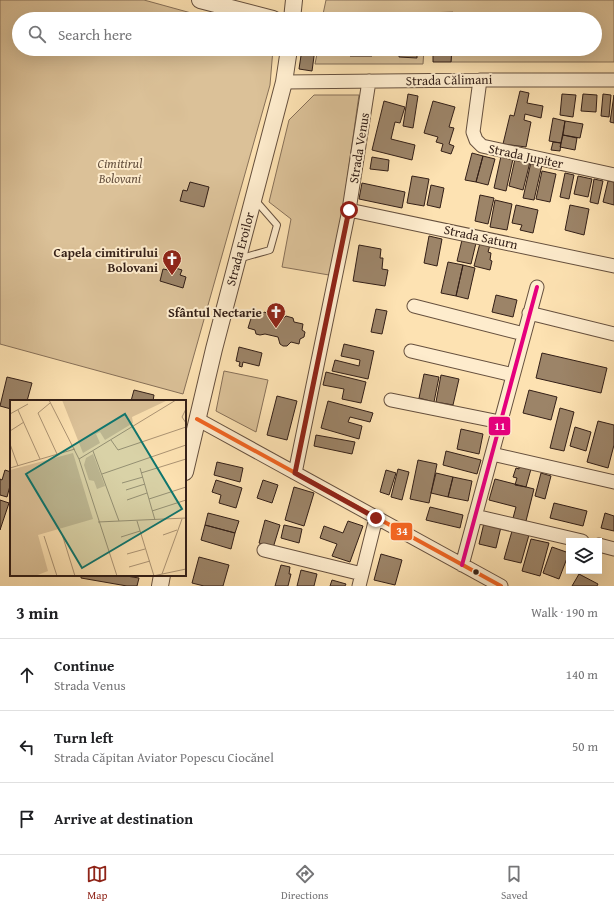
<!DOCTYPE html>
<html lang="en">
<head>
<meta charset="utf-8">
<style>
  :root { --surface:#fff; --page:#f2f2f2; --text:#202124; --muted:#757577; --line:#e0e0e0; --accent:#8f2418 }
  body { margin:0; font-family:"Gentium Book Plus",serif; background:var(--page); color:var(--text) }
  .controls { position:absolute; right:12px; bottom:12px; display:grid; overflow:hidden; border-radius:0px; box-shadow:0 4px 16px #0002 }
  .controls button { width:36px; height:36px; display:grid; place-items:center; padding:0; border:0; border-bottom:1px solid var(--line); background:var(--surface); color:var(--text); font:20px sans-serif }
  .stop { position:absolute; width:12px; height:12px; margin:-9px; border:3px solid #8f2418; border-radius:50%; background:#fff }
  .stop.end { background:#8f2418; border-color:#fff; box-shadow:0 1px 4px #0008 }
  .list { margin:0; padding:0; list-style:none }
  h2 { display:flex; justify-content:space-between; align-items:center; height:52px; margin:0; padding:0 16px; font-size:17px }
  h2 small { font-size:13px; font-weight:400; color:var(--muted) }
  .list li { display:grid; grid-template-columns:26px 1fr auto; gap:12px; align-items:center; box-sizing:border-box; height:72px; padding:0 16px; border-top:1px solid var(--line) }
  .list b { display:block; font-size:15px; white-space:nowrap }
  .list p { margin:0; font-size:13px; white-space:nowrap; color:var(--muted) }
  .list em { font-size:13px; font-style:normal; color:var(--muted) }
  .icon { flex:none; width:22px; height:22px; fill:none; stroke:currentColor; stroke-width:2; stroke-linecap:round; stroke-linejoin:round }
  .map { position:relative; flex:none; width:614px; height:586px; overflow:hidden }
  .search { position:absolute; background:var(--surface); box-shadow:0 4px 16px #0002; left:12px; right:12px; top:12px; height:44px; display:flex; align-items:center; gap:10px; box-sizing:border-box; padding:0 14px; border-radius:22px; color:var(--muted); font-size:15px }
  .sheet { height:268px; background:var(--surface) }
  nav { display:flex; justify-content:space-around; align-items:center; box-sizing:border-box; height:56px; border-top:1px solid var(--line); background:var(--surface); font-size:11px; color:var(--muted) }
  nav a { display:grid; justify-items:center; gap:2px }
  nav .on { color:var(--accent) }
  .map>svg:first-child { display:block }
  .green { fill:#dbc198; stroke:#877058 }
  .building { fill:#9c8468; stroke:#331f17 }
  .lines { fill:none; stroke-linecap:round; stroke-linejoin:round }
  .service-casing { stroke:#66503e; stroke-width:8 }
  .minor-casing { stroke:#66503e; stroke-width:15 }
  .tertiary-casing { stroke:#66503e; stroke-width:18 }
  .service { stroke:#feeccd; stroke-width:6 }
  .minor { stroke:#feeccd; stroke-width:13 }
  .tertiary { stroke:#feeccd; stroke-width:16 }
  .bus-1-casing { stroke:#feeccd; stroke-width:7 }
  .bus-2-casing { stroke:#feeccd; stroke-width:7 }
  .bus-1 { stroke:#f26522; stroke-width:4 }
  .bus-2 { stroke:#e5007d; stroke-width:4 }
  .route { stroke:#8f2418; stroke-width:5 }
  .bus-dot { fill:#331f17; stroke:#feeccd; stroke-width:1.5 }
  .labels { text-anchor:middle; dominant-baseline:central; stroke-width:4; stroke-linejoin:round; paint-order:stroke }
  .street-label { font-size:13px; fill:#331f17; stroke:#feeccd }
  .park-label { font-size:13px; font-style:italic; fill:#65503e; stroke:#feeccd }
  .poi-label { font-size:13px; font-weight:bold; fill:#331f17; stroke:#feeccd; text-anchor:end }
  .inset-road { fill:none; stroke:#ac9474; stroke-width:1 }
  .view { fill:#0f766e; fill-opacity:0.15; stroke:#0f766e; stroke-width:2 }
  .inset-edge { fill:none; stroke:#331f17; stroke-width:2 }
  .line-badge { stroke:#feeccd; stroke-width:1.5 }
  .badge-label { font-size:11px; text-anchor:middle; font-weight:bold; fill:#fff }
</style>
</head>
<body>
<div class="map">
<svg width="614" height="586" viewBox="0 0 614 586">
  <rect width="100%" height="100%" fill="#fde2b2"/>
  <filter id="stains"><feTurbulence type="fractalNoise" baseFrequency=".005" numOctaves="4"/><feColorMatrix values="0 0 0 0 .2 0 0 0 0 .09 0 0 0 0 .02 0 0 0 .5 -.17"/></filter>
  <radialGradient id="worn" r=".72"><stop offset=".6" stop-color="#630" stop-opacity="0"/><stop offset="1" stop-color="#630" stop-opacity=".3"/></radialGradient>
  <!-- green -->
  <path class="green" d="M0 0H144L213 19H19V49H273L270 85 183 394 0 344Z
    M326 0H614V62H451L452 49H595V19H453V12L428 13 427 19H322Z
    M318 49H424L423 64H315Z
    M314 95H359L334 272 329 275 282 267 291 219 269 202 289 120Z
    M224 371 268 380 256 432 216 411Z"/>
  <!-- building -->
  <path class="building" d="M454 14 453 19H433V15Z
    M302 49H315L312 71 299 69Z
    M351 49H373L372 56H350Z
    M399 49H424L423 55H417V58L399 57Z
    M433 49H452L451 62H433Z
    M520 91 529 93 527 103 543 106 541 118 525 114 524 120 531 122 526 147 503 144 510 115 514 116Z
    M408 94 418 96 413 128 403 126Z
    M562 94 576 95 573 117 560 115Z
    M583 94 597 95 596 112 581 111Z
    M603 94 611 95 609 117 601 116Z
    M614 95V123L610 122Z
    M384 101 405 107 400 123 395 122 391 139 415 145 412 160 372 150Z
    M433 101 455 107 449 127 454 128 449 144 454 146 451 154 441 151 443 144 436 142 438 137 424 133Z
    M553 118 565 121 561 143 549 141Z
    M565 121 583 124 580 138 563 135Z
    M563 135 577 138 575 150 560 147Z
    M553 142 561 143 560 151 551 150Z
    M472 153 483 156 476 182 465 180Z
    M483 156 495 159 488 185 476 182Z
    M501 156 513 159 506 191 494 188Z
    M372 157 389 160 388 171 370 169Z
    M515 159 530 162 523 190 509 186Z
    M531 162 542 165 534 200 523 198Z
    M542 171 556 174 550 202 536 199Z
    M565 173 574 175 569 199 560 197Z
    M412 176 429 179 424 206 407 203Z
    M578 176 592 179 588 197 574 194Z
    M594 179 603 181 598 204 590 202Z
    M608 181 614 182V205L603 202Z
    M190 182 209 187 204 207 180 201 183 190 187 191Z
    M362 183 405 192 402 208 359 199Z
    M431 185 444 188 440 208 427 205Z
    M480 195 494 198 488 224 475 221Z
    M495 200 512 204 507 230 490 227Z
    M516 205 538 210 533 233 520 230 522 225 512 223Z
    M570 205 589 209 584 235 565 230Z
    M429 236 442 239 437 266 424 263Z
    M462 240 476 243 471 264 457 261Z
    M480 243 490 245 488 252 491 253 490 260 492 261 490 270 474 266Z
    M359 245 381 249 380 258H383L382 269 388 270 385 286 353 281Z
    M448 262 463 265 456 296 441 293Z
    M463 265 475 268 468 299 456 296Z
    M169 266 182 270 180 275 186 277 183 288 160 281 163 269 168 270Z
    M496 295 517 300 513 317 492 312Z
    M376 309 387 311 382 334 371 332Z
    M253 312 260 314 265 312 270 317 282 320 286 316 293 318 294 322 303 324 302 330 305 332 304 337 300 339 299 344 291 342 287 346H283L280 344 278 337 265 334 260 335 256 334 255 330 248 328Z
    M344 344 374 351 368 379 332 371 335 360 359 366 360 360 341 356Z
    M239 347 262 353 259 366 243 362 242 367 239 366 240 362 236 361Z
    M542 353 607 368 601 393 536 378Z
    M326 372 366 382 361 403 342 399 344 389 323 385Z
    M424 374 439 377 434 402 419 398Z
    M441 375 459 379 453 405 436 402Z
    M7 377 32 383 27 401H11V409L0 406Z
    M134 390 154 395 153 401H131Z
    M529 390 557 397 551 420 523 413Z
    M277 396 297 401 287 440 267 435Z
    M328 401 373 413 370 422 350 417 348 422 362 426 359 439 321 428Z
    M560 408 574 412 564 451 550 448Z
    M598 421 614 425V445L608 468 587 462Z
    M575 427 591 432 586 451 570 446Z
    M461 429 483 434 479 454 457 449Z
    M316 435 355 442 352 454 314 446Z
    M446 451 481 460 477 474 443 465Z
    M418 460 437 464 429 503 410 499Z
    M217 462 243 468 240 482 214 475Z
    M519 466 531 469 526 487 515 485 517 478 513 477 516 468 519 469Z
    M398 469 409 472 402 500 391 497Z
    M5 470 11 472V482L7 497 0 495V479L2 480Z
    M386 470 396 473 389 495 380 492Z
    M436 473 453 477 448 497 431 493Z
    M541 473 551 476 545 499 535 496Z
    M453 477 472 481 468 501 448 497Z
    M495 479 534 489 526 521 513 518 516 507 489 500Z
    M216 480 242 488 236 508 219 503 221 495 212 492Z
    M263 480 278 485 272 503 257 498Z
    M294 487 314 493 304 526 285 520Z
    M0 500 9 503 0 530Z
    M554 503 587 511 583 526 550 518Z
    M430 507 463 515 460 528 426 520Z
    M208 513 239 521 235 533 205 525Z
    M605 513 614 516V531L601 528Z
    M265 520 280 525 273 548 259 543Z
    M348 521 363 526 350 562 332 556 337 544 320 538 324 526 343 533Z
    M484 523 501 527 496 548 479 544Z
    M205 525 235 533 231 549 201 540Z
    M284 525 302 529 299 543 281 538Z
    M512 531 529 535 521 563 504 559Z
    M531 539 549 543 540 576 522 571Z
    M552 547 569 553 559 579 543 573Z
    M381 554 402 560 395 585 374 580Z
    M199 557 229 565 223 586H204L192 583Z
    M281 565 290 567 289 574H291L288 586H275Z
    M301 570 317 574 314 586H297Z
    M579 574 598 584 597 586H572Z
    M81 575H120L139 578 137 586H127L81 578Z
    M332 580 346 584 345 586H330Z"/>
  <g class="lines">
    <defs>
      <path id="service" d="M238 259 270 250 277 225 256 201"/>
      <path id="minor" d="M480 80 473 132 476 140 482 146 614 175
        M284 82 480 80H614
        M349 210 614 266
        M414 306 524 334
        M529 313 614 334
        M411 351 513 375
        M391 400 500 422
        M197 419 501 586
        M492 454 614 482
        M295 473 349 210 369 81
        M475 516 582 541
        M599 545 614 549
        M264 550 362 574
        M462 565 537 287
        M359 586 376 518"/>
      <path id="tertiary" d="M200 0 273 19
        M292 19 294 0
        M185 472 214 349 284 82 289 49
        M160 586 162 575"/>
    </defs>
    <!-- service casing -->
    <use href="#service" class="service-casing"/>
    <!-- minor casing -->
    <use href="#minor" class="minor-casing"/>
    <!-- tertiary casing -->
    <use href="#tertiary" class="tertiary-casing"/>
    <!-- service -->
    <use href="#service" class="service"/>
    <!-- minor -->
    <use href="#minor" class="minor"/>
    <!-- tertiary -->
    <use href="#tertiary" class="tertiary"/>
    <defs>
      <path id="bus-1" d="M197 419 501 586"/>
      <path id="bus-2" d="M462 565 537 287"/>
    </defs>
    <!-- bus-1 casing -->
    <use href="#bus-1" class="bus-1-casing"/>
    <!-- bus-2 casing -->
    <use href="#bus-2" class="bus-2-casing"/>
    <!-- bus-1 -->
    <use href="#bus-1" class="bus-1"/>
    <!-- bus-2 -->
    <use href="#bus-2" class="bus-2"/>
  </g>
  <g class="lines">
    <!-- route -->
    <path class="route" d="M349 210 295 473 376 518"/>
  </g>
  <!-- icons -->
  <defs>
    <symbol id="church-pin" viewBox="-11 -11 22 30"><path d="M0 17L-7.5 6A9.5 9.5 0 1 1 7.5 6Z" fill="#8f2418" stroke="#feeccd"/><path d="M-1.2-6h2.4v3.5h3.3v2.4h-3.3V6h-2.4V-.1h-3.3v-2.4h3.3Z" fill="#fff"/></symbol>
  </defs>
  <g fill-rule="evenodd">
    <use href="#church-pin" x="161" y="248" width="22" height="30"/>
    <use href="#church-pin" x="265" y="301" width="22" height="30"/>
  </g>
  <!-- markers -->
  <circle class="bus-dot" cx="476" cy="572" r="3.5"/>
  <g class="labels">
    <!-- street labels -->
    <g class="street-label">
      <text transform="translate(449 80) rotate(-1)">Strada Călimani</text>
      <text transform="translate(359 148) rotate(-81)">Strada Venus</text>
      <text transform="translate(526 156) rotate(12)">Strada Jupiter</text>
      <text transform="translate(481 237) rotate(12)">Strada Saturn</text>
      <text transform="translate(240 249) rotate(-75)">Strada Eroilor</text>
    </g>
    <!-- park labels -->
    <g class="park-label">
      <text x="120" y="163">Cimitirul<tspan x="120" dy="15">Bolovani</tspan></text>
    </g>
    <!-- poi labels -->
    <g class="poi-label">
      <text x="158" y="252">Capela cimitirului<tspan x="158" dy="15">Bolovani</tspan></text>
      <text x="262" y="312">Sfântul Nectarie</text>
    </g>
  </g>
  <!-- overview -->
  <g transform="translate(10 400)">
    <rect width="176" height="176" fill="#fde2b2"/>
    <path d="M52 0H158L122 17 123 23 95 40 90 32 86 34 90 43 73 53ZM63 53 83 119 28 135 38 171 25 176H0V70ZM83 54 95 86 87 89 84 81 79 80 74 65 76 58Z" fill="#dbc198"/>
    <path class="inset-road" d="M39 0 69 59 107 176M40 3 28 13 47 54M176 9 172 17 176 23M8 10 30 59M0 14 18 4M0 31 14 22M101 40 108 50 176 27M0 44 8 66M83 51 109 121M69 59 166 0M0 68 65 49M130 68 145 120M131 73 176 59M92 74 176 45M112 83 133 77M116 90 135 84M139 99 176 87M117 100 137 93M142 111 176 100M127 121 144 176M88 122 176 118M52 134 65 176M153 135 167 130M34 136 47 176M111 137 130 131M117 154 135 149M119 167 140 161M152 174 172 119M143 176 176 169"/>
    <path class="view" d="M115 14 172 109 72 168 16 74Z"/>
    <rect width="176" height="176" class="inset-edge"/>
  </g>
  <g class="line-badge">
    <rect x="488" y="416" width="23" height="20" rx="4" fill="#e5007d"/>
    <rect x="390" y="522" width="23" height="19" rx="4" fill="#f26522"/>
  </g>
  <g class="badge-label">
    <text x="500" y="430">11</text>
    <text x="402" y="535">34</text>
  </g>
  <rect width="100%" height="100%" filter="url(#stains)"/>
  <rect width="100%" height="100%" fill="url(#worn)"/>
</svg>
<div class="controls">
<button><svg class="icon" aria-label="layers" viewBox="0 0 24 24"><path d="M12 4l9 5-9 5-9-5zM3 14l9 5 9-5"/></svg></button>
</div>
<div class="stop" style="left:349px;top:210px"></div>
<div class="stop end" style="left:376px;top:518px"></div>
<div class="search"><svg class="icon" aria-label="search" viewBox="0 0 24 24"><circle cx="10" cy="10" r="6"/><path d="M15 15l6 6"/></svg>Search here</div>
</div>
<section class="sheet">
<h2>3 min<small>Walk · 190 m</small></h2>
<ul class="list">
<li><svg class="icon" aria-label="ahead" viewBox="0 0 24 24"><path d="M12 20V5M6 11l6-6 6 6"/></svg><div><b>Continue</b><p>Strada Venus</p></div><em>140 m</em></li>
<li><svg class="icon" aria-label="left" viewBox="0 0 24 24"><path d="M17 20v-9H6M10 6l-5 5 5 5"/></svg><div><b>Turn left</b><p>Strada Căpitan Aviator Popescu Ciocănel</p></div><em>50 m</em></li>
<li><svg class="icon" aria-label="arrive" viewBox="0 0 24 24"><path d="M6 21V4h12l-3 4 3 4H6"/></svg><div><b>Arrive at destination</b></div></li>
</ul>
</section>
<nav>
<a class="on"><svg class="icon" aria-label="map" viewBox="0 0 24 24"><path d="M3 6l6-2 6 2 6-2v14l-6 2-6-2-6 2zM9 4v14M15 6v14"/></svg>Map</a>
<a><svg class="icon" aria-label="directions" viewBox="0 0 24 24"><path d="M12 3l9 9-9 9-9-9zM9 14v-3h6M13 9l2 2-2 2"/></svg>Directions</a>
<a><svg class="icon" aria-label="saved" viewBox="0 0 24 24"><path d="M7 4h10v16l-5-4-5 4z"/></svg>Saved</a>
</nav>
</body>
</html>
